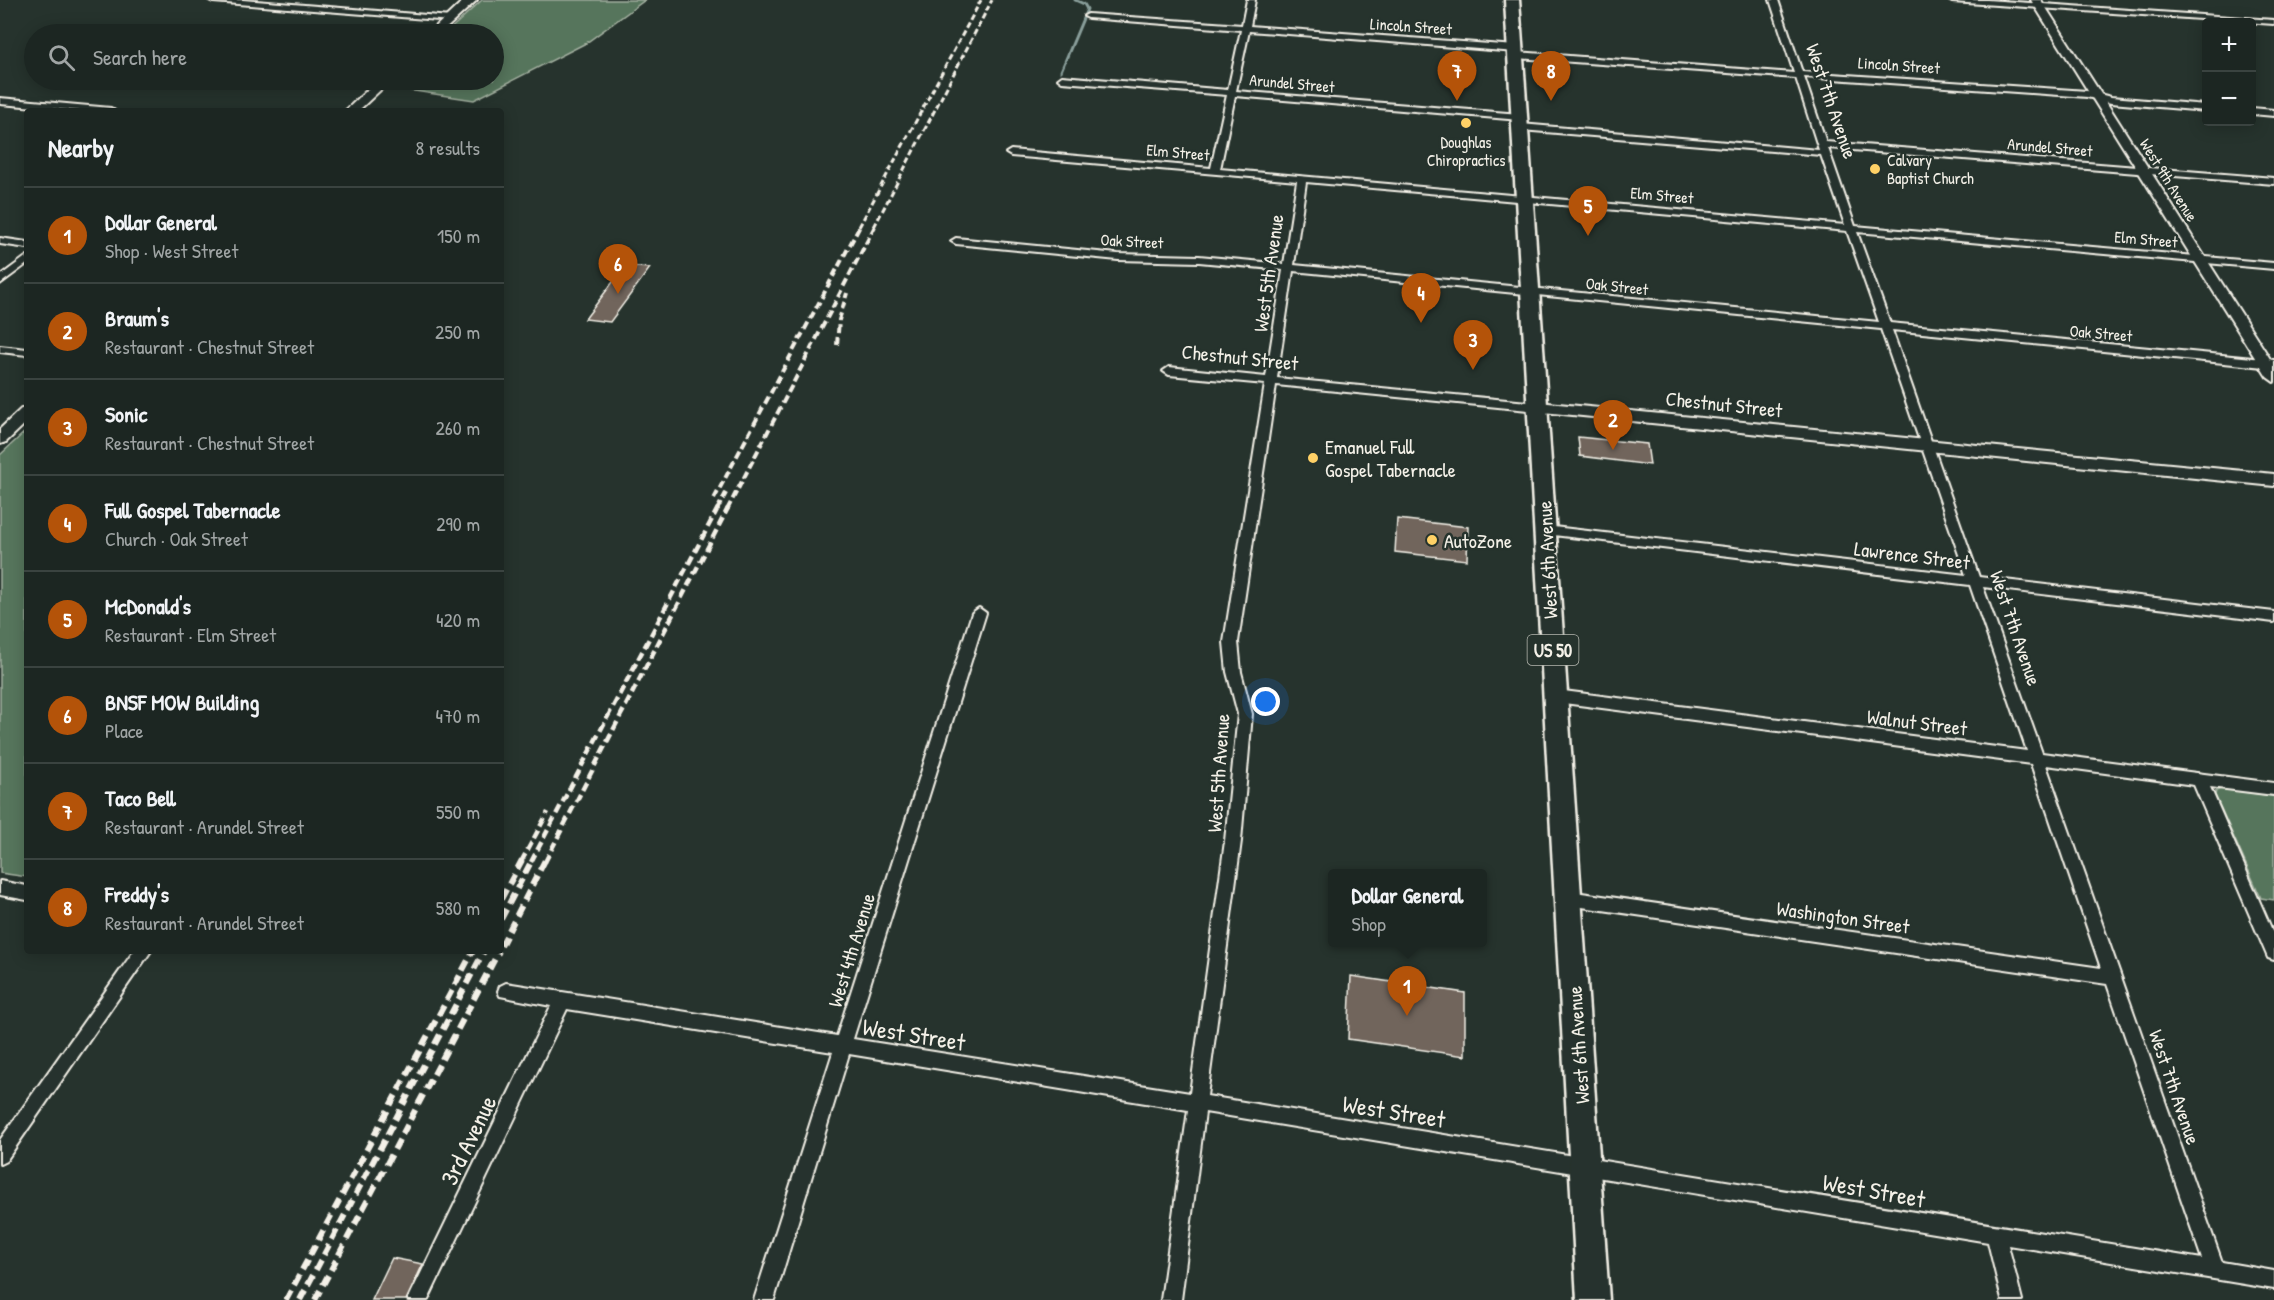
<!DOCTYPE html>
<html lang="en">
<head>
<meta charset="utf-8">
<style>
  :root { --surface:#1c2622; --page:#29322f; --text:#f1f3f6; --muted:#a0a5a5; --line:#3a4340; --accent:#b45309 }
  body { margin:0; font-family:"Patrick Hand",sans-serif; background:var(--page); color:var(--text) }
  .controls { position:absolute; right:18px; top:18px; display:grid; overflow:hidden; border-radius:6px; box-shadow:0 3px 15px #0003 }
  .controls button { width:54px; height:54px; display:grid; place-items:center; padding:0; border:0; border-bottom:2px solid var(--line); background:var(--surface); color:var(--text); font:30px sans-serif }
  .you { position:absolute; left:1266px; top:702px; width:21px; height:21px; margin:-15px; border:4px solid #fff; border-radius:50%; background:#1a73e8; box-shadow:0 0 0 9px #1a73e833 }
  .badge { display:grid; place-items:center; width:39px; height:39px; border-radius:50%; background:var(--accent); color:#fff; font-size:20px; font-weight:700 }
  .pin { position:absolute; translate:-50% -50px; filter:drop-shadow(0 2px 3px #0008) }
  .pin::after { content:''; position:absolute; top:32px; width:21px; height:18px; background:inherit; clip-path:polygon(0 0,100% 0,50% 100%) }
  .popup { position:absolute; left:1328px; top:869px; width:159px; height:78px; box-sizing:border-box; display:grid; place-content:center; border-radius:6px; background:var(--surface); filter:drop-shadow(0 2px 4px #0005); font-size:20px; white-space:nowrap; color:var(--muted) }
  .popup b { font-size:22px; color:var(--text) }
  .popup::after { content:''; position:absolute; left:50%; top:100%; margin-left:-12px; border:12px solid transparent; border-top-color:var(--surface) }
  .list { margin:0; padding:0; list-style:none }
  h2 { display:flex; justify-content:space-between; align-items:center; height:78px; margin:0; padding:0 24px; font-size:26px }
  h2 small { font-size:20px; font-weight:400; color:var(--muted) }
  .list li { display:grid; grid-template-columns:39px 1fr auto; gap:18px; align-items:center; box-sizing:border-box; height:96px; padding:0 24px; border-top:2px solid var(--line) }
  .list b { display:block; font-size:22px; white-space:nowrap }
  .list p { margin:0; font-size:20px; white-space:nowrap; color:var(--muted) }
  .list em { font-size:20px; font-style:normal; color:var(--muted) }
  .icon { flex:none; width:33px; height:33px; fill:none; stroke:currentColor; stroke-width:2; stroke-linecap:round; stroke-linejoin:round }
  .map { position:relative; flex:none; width:2274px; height:1300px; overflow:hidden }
  .search { position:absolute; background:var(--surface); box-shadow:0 3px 15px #0003; left:24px; top:24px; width:480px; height:66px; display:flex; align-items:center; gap:15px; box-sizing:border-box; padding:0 21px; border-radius:33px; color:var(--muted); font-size:22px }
  .panel { position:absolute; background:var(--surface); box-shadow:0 3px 15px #0003; left:24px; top:108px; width:480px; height:846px; border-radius:6px }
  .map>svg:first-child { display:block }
  .green { fill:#56745c; stroke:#a5b2a2; stroke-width:1.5 }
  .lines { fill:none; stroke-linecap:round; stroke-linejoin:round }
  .stream { stroke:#8a9f9b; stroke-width:3 }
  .building { fill:#71655c; stroke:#f4f1e8; stroke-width:1.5 }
  .minor-casing { stroke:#f4f1e8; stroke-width:4 }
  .tertiary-casing { stroke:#f4f1e8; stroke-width:4 }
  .secondary-casing { stroke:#f4f1e8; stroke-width:4 }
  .primary-casing { stroke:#f4f1e8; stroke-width:5 }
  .minor { fill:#26332d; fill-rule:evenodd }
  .tertiary { fill:#26332d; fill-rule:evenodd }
  .secondary { fill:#26332d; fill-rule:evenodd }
  .primary { fill:#26332d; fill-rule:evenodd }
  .rail-far3 { stroke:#f4f1e8; stroke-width:3; stroke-dasharray:6 3; stroke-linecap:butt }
  .rail-far2 { stroke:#f4f1e8; stroke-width:4; stroke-dasharray:8 4; stroke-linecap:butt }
  .rail-far1 { stroke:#f4f1e8; stroke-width:4.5; stroke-dasharray:9 4.5; stroke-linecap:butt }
  .rail { stroke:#f4f1e8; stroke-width:6; stroke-dasharray:11 6; stroke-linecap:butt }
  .poi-dot { fill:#ffd166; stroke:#26332d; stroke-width:2 }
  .labels { text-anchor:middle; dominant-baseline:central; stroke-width:5; stroke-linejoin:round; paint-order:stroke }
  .far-street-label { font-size:16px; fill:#f4f1e8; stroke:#26332d }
  .far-poi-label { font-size:16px; fill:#f4f1e8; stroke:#26332d }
  .shield { fill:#26332d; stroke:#b6b8b0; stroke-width:1.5 }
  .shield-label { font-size:18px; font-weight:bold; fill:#f4f1e8 }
  .street-label { font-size:20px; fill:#f4f1e8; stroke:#26332d }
  .poi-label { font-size:20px; fill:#f4f1e8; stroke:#26332d; text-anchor:start }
  .near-street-label { font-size:24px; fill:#f4f1e8; stroke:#26332d }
</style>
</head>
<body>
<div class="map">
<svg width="2274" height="1300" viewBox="0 0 2274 1300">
  <rect width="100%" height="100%" fill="#26332d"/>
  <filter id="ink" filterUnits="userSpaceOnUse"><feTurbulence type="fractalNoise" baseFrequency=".0167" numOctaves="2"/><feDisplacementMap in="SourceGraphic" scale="12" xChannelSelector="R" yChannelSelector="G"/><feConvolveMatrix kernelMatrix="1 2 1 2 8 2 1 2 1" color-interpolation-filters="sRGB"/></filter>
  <g filter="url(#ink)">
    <!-- green -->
    <path class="green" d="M482 0H645L586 43 474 100 388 87 396 80H494V34H445Z
      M27 430V877L0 873V455Z
      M2221 789 2274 796V900L2261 898 2215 795 2216 791Z"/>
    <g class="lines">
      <!-- stream -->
      <path class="stream" d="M1061 71 1087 9 1084 4 1075 0"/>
    </g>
    <!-- building -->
    <path class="building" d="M625 266 650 268 610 322 585 319Z
      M1578 437 1647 444 1650 465 1580 456Z
      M1397 519 1468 527 1467 560 1395 552Z
      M1351 976 1465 993V1056L1348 1039Z
      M392 1258 423 1264 406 1300H372Z"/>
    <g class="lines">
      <defs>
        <path id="minor" d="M209 0H243L451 17 455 19 451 21 213 2Z
          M1247 0H1255L1250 26 1516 46 1520 49 1516 52 1249 31 1236 91 1520 114 1524 117 1520 120 1235 96 1220 169 1845 225 1821 155 1521 130 1516 127 1521 124 1819 150 1796 78 1516 58 1512 55 1516 52 1794 73 1770 0H1778L1802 72 2087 91 2111 97 2206 105V111L2111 103 2087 97 1804 77 1826 142 2274 178V184L1828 148 1855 226 2274 263V269L1857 232 1890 323 2274 360V368L1892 330 1979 577 2274 612V622L1983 587 2042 753 2274 783V795L2210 787 2274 935V960L2268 958 2194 785 2046 765 2222 1262 2274 1271V1289L2008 1245 2022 1300H2002L1988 1242 1205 1112 1181 1300H1161L1188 1110 849 1054 774 1300H754L833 1052 567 1009 428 1300H408L551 1006 500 996 498 991 500 986 506 983 837 1036 972 613 979 608 986 613 853 1039 1190 1093 1225 841 1238 714 1227 672 1224 642 1265 384 1169 375 1163 371 1169 367 1266 377 1283 270 1199 262 1118 260 956 244 951 241 956 238 1118 254 1199 256 1284 264 1297 181 1011 156 1006 153 1011 150 1211 168 1227 95 1062 82 1058 79 1062 76 1228 90 1241 30 1088 18 1084 16 1088 14 1242 25ZM1306 182 1847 231 1879 322 1294 265ZM1293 271 1881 329 1966 575 1545 526 1539 530 1545 534 1970 585 2027 751 1556 690 1551 692 1549 696 1551 700 1556 702 2031 764 2101 968 1568 891 1562 893 1560 898 1562 903 1568 905 2107 984 2202 1259 1207 1096 1241 841 1252 714 1241 672 1238 642 1276 385 1538 411 1544 407 1538 403 1277 378Z
          M1948 0H1987L2274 20V24L1952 2Z
          M0 98 111 108 115 111H82L0 104Z
          M2252 108 2274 110V116L2252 114Z
          M0 238 27 242V248L0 244Z
          M27 256V264L0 284V276Z
          M0 346 27 349V355L0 352Z
          M0 881 27 886V900L0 895Z
          M134 951H151L6 1161 0 1164V1140Z"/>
        <path id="tertiary" d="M2031 0H2041L2274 365V382L2267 377Z
          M1538 402 2274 474V486L1533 411 1530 407Z"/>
        <path id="secondary" d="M464 0H477L440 34H428Z
          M378 80H391L358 111H345Z
          M27 408V422L6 442 0 444V429L21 409Z"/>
        <path id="primary" d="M1505 0H1519L1609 1300H1577Z"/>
      </defs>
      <!-- minor casing -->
      <use href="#minor" class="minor-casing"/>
      <!-- tertiary casing -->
      <use href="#tertiary" class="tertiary-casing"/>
      <!-- secondary casing -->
      <use href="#secondary" class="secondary-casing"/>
      <!-- primary casing -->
      <use href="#primary" class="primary-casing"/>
      <!-- minor -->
      <use href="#minor" class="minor"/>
      <!-- tertiary -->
      <use href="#tertiary" class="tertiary"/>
      <!-- secondary -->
      <use href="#secondary" class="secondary"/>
      <!-- primary -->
      <use href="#primary" class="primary"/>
      <!-- rail-far3 -->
      <path class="rail-far3" d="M859 227 981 0
        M874 227 992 0"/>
      <!-- rail-far2 -->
      <path class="rail-far2" d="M837 345 839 320 847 293
        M714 499 860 226
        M717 510 726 493
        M727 510 875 226"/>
      <!-- rail-far1 -->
      <path class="rail-far1" d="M521 862 548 812
        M531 862 718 508
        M545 862 728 508"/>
      <!-- rail -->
      <path class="rail" d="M501 899 522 860
        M501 919 532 860
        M501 946 545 860
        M286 1300 473 951
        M300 1300 484 951
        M315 1300 499 951"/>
    </g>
  </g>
  <!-- markers -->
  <g class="poi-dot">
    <circle cx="1466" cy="123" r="6"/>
    <circle cx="1875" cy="169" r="6"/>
    <circle cx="1313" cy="458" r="6"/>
    <circle cx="1432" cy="540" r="6"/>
  </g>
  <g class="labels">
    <!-- far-street labels -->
    <g class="far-street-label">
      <text transform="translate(1411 26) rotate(4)">Lincoln Street</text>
      <text transform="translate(1899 65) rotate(4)">Lincoln Street</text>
      <text transform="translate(1292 83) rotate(5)">Arundel Street</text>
      <text transform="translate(2050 147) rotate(5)">Arundel Street</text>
      <text transform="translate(1178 152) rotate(5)">Elm Street</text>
      <text transform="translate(2169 180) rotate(58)">West 9th Avenue</text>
      <text transform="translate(1662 195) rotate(5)">Elm Street</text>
      <text transform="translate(2146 239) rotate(5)">Elm Street</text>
      <text transform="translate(1132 241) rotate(3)">Oak Street</text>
      <text transform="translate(1617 286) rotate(6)">Oak Street</text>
      <text transform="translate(2101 333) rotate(5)">Oak Street</text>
    </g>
    <!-- far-poi labels -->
    <g class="far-poi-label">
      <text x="1466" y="142">Doughlas<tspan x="1466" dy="18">Chiropractics</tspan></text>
      <text x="1887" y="160" text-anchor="start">Calvary<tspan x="1887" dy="18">Baptist Church</tspan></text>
    </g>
    <!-- shield labels -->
    <rect class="shield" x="1527.5" y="635" width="51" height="30" rx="4.5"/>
    <g class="shield-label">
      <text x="1553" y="650">US 50</text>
    </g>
    <!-- street labels -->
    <g class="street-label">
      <text transform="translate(1832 101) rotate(71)">West 7th Avenue</text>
      <text transform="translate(1268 273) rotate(-82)">West 5th Avenue</text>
      <text transform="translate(1240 357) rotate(6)">Chestnut Street</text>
      <text transform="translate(1724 404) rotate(6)">Chestnut Street</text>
      <text transform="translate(1912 555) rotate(7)">Lawrence Street</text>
      <text transform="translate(1547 560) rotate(-93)">West 6th Avenue</text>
      <text transform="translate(2016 628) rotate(71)">West 7th Avenue</text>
      <text transform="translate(1917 722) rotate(7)">Walnut Street</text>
      <text transform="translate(1218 773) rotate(-86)">West 5th Avenue</text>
      <text transform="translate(1843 917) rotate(8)">Washington Street</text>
      <text transform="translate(851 950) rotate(-73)">West 4th Avenue</text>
      <text transform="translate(1578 1045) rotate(-94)">West 6th Avenue</text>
      <text transform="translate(2175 1087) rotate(71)">West 7th Avenue</text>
    </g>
    <!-- poi labels -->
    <g class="poi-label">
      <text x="1325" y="446">Emanuel Full<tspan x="1325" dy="23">Gospel Tabernacle</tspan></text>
      <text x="1444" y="540">AutoZone</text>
    </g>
    <!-- near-street labels -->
    <g class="near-street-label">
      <text transform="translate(914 1034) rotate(9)">West Street</text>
      <text transform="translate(1394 1111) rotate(9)">West Street</text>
      <text transform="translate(468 1140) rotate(-64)">3rd Avenue</text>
      <text transform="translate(1874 1190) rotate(10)">West Street</text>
    </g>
  </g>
</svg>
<div class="controls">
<button>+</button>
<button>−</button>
</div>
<div class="you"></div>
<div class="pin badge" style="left:1407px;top:1016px">1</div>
<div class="popup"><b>Dollar General</b>Shop</div>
<div class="pin badge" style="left:1613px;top:450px">2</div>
<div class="pin badge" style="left:1473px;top:370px">3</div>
<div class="pin badge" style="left:1421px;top:323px">4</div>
<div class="pin badge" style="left:1588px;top:236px">5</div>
<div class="pin badge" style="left:618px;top:294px">6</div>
<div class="pin badge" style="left:1457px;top:101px">7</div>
<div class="pin badge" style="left:1551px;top:101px">8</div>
<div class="search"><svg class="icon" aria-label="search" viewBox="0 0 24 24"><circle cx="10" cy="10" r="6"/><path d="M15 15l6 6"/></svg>Search here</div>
<section class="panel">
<h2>Nearby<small>8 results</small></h2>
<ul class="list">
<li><span class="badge">1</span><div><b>Dollar General</b><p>Shop · West Street</p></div><em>150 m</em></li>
<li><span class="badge">2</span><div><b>Braum's</b><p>Restaurant · Chestnut Street</p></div><em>250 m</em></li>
<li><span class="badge">3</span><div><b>Sonic</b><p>Restaurant · Chestnut Street</p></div><em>260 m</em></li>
<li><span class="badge">4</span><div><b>Full Gospel Tabernacle</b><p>Church · Oak Street</p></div><em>290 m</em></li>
<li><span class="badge">5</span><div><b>McDonald's</b><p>Restaurant · Elm Street</p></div><em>420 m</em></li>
<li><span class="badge">6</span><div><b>BNSF MOW Building</b><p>Place</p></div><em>470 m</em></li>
<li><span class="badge">7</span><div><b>Taco Bell</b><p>Restaurant · Arundel Street</p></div><em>550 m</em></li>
<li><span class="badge">8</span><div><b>Freddy's</b><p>Restaurant · Arundel Street</p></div><em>580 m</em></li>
</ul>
</section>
</div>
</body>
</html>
